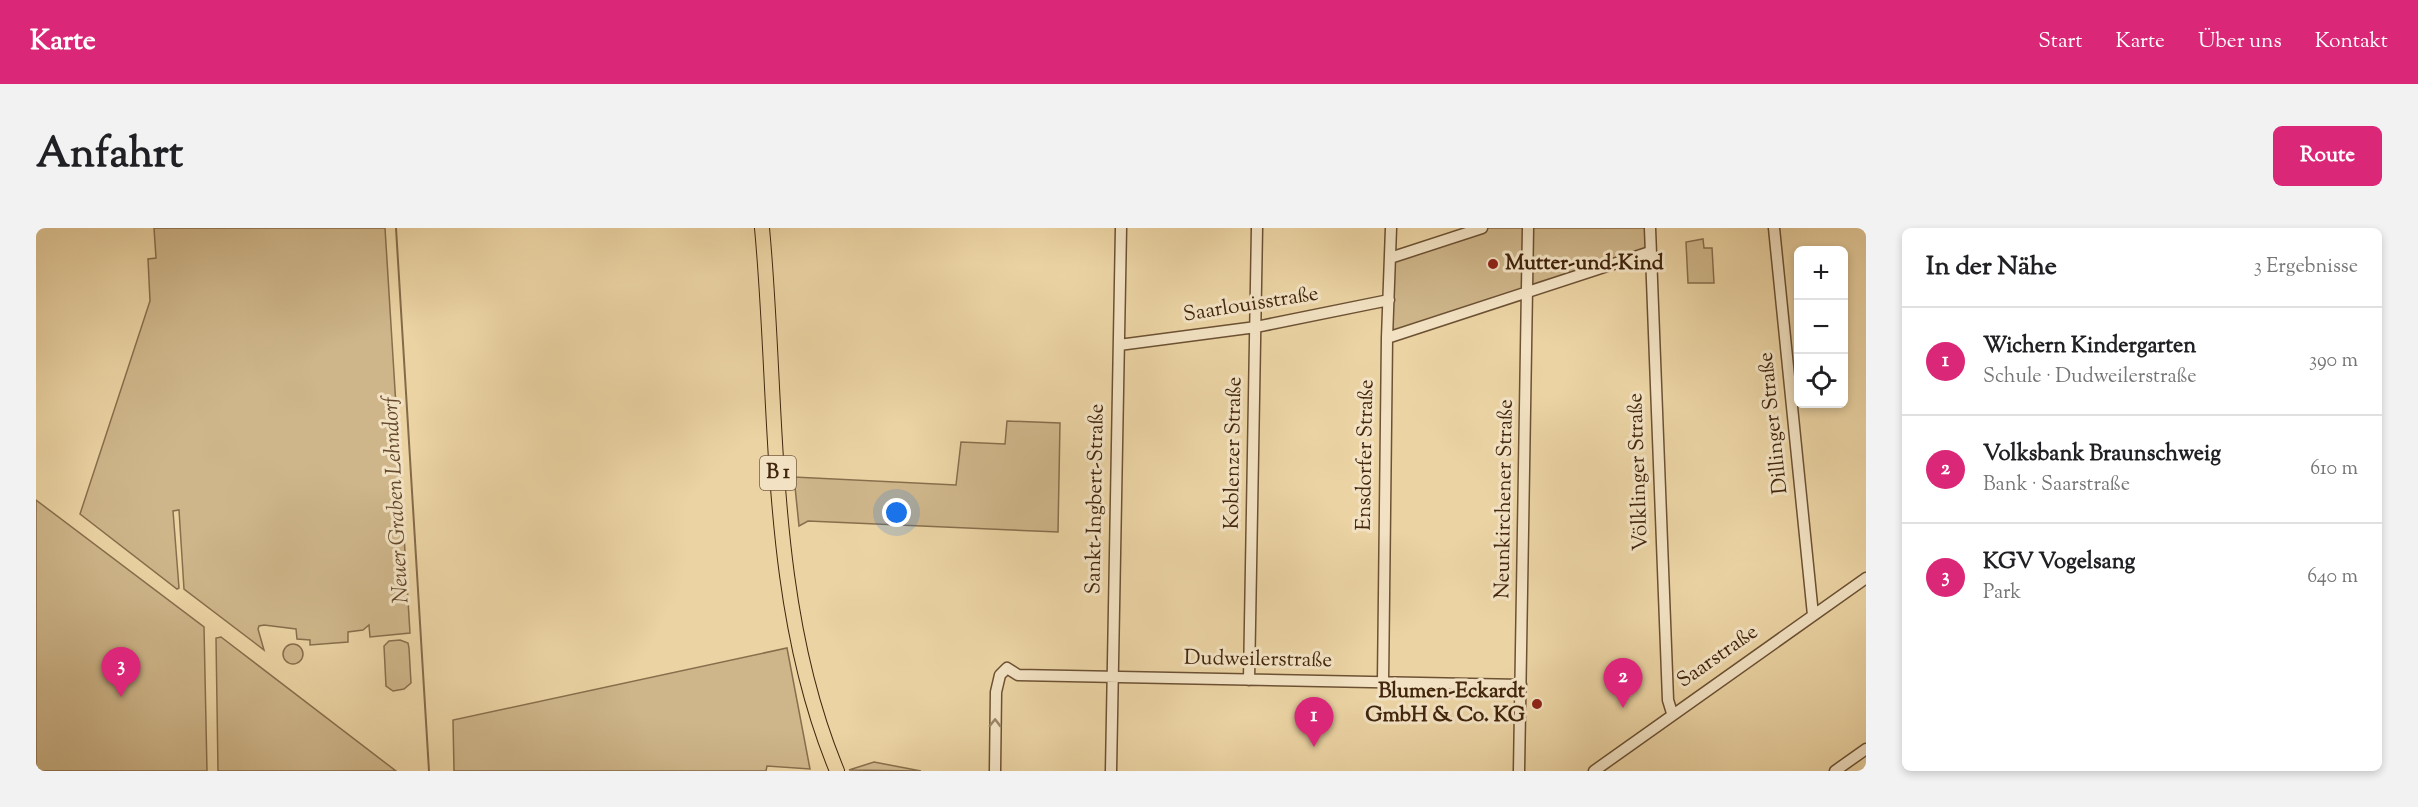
<!DOCTYPE html>
<html lang="de">
<head>
<meta charset="utf-8">
<style>
  :root { --surface:#fff; --page:#f2f2f2; --text:#202124; --muted:#757577; --line:#e0e0e0; --accent:#db2777 }
  body { margin:0; font-family:"Sorts Mill Goudy",serif; background:var(--page); color:var(--text) }
  .controls { position:absolute; right:18px; top:18px; display:grid; overflow:hidden; border-radius:9px; box-shadow:0 3px 9px #0003 }
  .controls button { width:54px; height:54px; display:grid; place-items:center; padding:0; border:0; border-bottom:2px solid var(--line); background:var(--surface); color:var(--text); font:30px sans-serif }
  .you { position:absolute; left:861px; top:285px; width:21px; height:21px; margin:-15px; border:4px solid #fff; border-radius:50%; background:#1a73e8; box-shadow:0 0 0 9px #1a73e833 }
  .badge { display:grid; place-items:center; width:39px; height:39px; border-radius:50%; background:var(--accent); color:#fff; font-size:20px; font-weight:700 }
  .pin { position:absolute; translate:-50% -50px; filter:drop-shadow(0 2px 3px #0008) }
  .pin::after { content:''; position:absolute; top:32px; width:21px; height:18px; background:inherit; clip-path:polygon(0 0,100% 0,50% 100%) }
  .list { margin:0; padding:0; list-style:none }
  h2 { display:flex; justify-content:space-between; align-items:center; height:78px; margin:0; padding:0 24px; font-size:26px }
  h2 small { font-size:20px; font-weight:400; color:var(--muted) }
  .list li { display:grid; grid-template-columns:39px 1fr auto; gap:18px; align-items:center; box-sizing:border-box; height:108px; padding:0 24px; border-top:2px solid var(--line) }
  .list b { display:block; font-size:22px; white-space:nowrap }
  .list p { margin:0; font-size:20px; white-space:nowrap; color:var(--muted) }
  .list em { font-size:20px; font-style:normal; color:var(--muted) }
  .icon { flex:none; width:33px; height:33px; fill:none; stroke:currentColor; stroke-width:2; stroke-linecap:round; stroke-linejoin:round }
  .map { position:relative; flex:none; width:1830px; height:543px; overflow:hidden; border-radius:9px }
  header { display:flex; align-items:center; gap:36px; box-sizing:border-box; height:84px; padding:0 30px; background:var(--accent); color:#fff }
  header strong { font-size:28px }
  nav { display:flex; gap:33px; margin-inline-start:auto; font-size:21px }
  .intro { display:flex; align-items:center; justify-content:space-between; box-sizing:border-box; height:144px; padding:0 36px }
  h1 { margin:0; font-size:42px }
  .button { padding:15px 27px; border-radius:9px; background:var(--accent); color:#fff; font-size:21px; font-weight:700 }
  main { display:flex; gap:36px; padding:0 36px }
  aside { flex:1; background:var(--surface); border-radius:9px; box-shadow:0 3px 9px #0003 }
  .map>svg:first-child { display:block }
  .green { fill:#ceb68a; stroke:#886e4c; stroke-width:1.5 }
  .lines { fill:none; stroke-linecap:round; stroke-linejoin:round }
  .stream { stroke:#856a49; stroke-width:2 }
  .minor-casing { stroke:#6c5133; stroke-width:13 }
  .major-casing { stroke:#42260e; stroke-width:16 }
  .minor { stroke:#f2e2c3; stroke-width:10 }
  .major { stroke:#ebd3a3; stroke-width:14 }
  .oneway { stroke:#9a8468 }
  .poi-dot { fill:#8f2418; stroke:#f2e2c3; stroke-width:2 }
  .labels { text-anchor:middle; dominant-baseline:central; stroke-width:6; stroke-linejoin:round; paint-order:stroke }
  .shield { fill:#f2e2c3; stroke:#775e44; stroke-width:1.5 }
  .shield-label { font-size:20px; font-weight:bold; fill:#42260e }
  .poi-label { font-size:21px; font-weight:bold; fill:#42260e; stroke:#f2e2c3; text-anchor:start }
  .street-label { font-size:21px; fill:#42260e; stroke:#f2e2c3 }
  .water-label { font-size:22px; font-style:italic; fill:#64482b; stroke:#f2e2c3 }
</style>
</head>
<body>
<header>
<strong>Karte</strong>
<nav><a>Start</a><a>Karte</a><a>Über uns</a><a>Kontakt</a></nav>
</header>
<div class="intro"><h1>Anfahrt</h1><a class="button">Route</a></div>
<main>
<div class="map">
<svg width="1830" height="543" viewBox="0 0 1830 543">
  <rect width="100%" height="100%" fill="#ebd3a3"/>
  <filter id="stains"><feTurbulence type="fractalNoise" baseFrequency=".00333" numOctaves="4"/><feColorMatrix values="0 0 0 0 .2 0 0 0 0 .09 0 0 0 0 .02 0 0 0 .5 -.17"/></filter>
  <radialGradient id="worn" r=".72"><stop offset=".6" stop-color="#630" stop-opacity="0"/><stop offset="1" stop-color="#630" stop-opacity=".3"/></radialGradient>
  <!-- green -->
  <path class="green" d="M118 0H349L374 405 334 409 333 397 327 402 312 404V414L274 417V412L261 411 260 401 228 397 223 398 222 401 228 422 148 361 143 282 137 283 143 360 141 361 44 286 114 73 112 31 120 30Z
    M1446 0H1614V24L1351 110 1354 30Z
    M1667 11 1668 20H1676L1678 55H1652L1650 14Z
    M971 193 1024 195 1022 304 772 293 763 298 758 249 920 257 925 214 969 216Z
    M0 272 168 399 171 543H0Z
    M185 409 360 543H182L180 410Z
    M364 412 372 415 373 420 375 455 368 461 357 463 350 458 348 418 353 413Z
    M247 426a10 10 0 1 1 20 0a10 10 0 1 1-20 0Z
    M751 420 774 541 731 538 730 543H418L417 492Z
    M838 534 885 543 813 542Z"/>
  <g class="lines">
    <!-- stream -->
    <path class="stream" d="M360 0 393 543
      M0 543H1"/>
    <defs>
      <path id="minor" d="M1614 0 1632 472 1636 485
        M1738 0 1777 387
        M1354 30 1446 0
        M1351 110 1614 24
        M1083 117 1220 99 1353 72
        M1213 452 1221 0
        M1347 454 1351 110 1355 0
        M959 543 960 464 964 447 971 440 982 447 1485 457
        M1075 543 1085 0
        M1483 543 1492 0
        M1558 543 1830 350
        M1799 543 1830 521"/>
      <path id="major" d="M726 0C743 181 730 372 801 543"/>
    </defs>
    <!-- minor casing -->
    <use href="#minor" class="minor-casing"/>
    <!-- major casing -->
    <use href="#major" class="major-casing"/>
    <!-- minor -->
    <use href="#minor" class="minor"/>
    <!-- major -->
    <use href="#major" class="major"/>
  </g>
  <!-- one-way arrows -->
  <defs><path id="oneway-chevron" d="M-2-3.5L2.5 0L-2 3.5" fill="none" stroke-width="1.6" stroke-linecap="round" stroke-linejoin="round" transform="scale(1.5)"/></defs>
  <use class="oneway" href="#oneway-chevron" transform="translate(959 495) rotate(-89)"/>
  <!-- markers -->
  <g class="poi-dot">
    <circle cx="1457" cy="36" r="6"/>
    <circle cx="1501" cy="476" r="6"/>
  </g>
  <g class="labels">
    <!-- shield labels -->
    <rect class="shield" x="724" y="228" width="36" height="34" rx="4.5"/>
    <g class="shield-label">
      <text x="742" y="245">B 1</text>
    </g>
    <!-- poi labels -->
    <g class="poi-label">
      <text x="1469" y="36">Mutter-und-Kind</text>
      <text x="1489" y="464" text-anchor="end">Blumen-Eckardt<tspan x="1489" dy="24">GmbH &amp; Co. KG</tspan></text>
    </g>
    <!-- street labels -->
    <g class="street-label">
      <text transform="translate(1215 77) rotate(-9)">Saarlouisstraße</text>
      <text transform="translate(1738 195) rotate(-96)">Dillinger Straße</text>
      <text transform="translate(1198 225) rotate(-89)">Koblenzer Straße</text>
      <text transform="translate(1330 227) rotate(-89)">Ensdorfer Straße</text>
      <text transform="translate(1603 244) rotate(-92)">Völklinger Straße</text>
      <text transform="translate(1060 271) rotate(-89)">Sankt-Ingbert-Straße</text>
      <text transform="translate(1469 271) rotate(-89)">Neunkirchener Straße</text>
      <text transform="translate(1682 429) rotate(-35)">Saarstraße</text>
      <text transform="translate(1222 432) rotate(1)">Dudweilerstraße</text>
    </g>
    <!-- water labels -->
    <g class="water-label">
      <text transform="translate(361 272) rotate(-93)">Neuer Graben Lehndorf</text>
    </g>
  </g>
  <rect width="100%" height="100%" filter="url(#stains)"/>
  <rect width="100%" height="100%" fill="url(#worn)"/>
</svg>
<div class="controls">
<button>+</button>
<button>−</button>
<button><svg class="icon" aria-label="locate" viewBox="0 0 24 24"><circle cx="12" cy="12" r="6"/><path d="M12 2v4M12 18v4M2 12h4M18 12h4"/></svg></button>
</div>
<div class="you"></div>
<div class="pin badge" style="left:1278px;top:519px">1</div>
<div class="pin badge" style="left:1587px;top:480px">2</div>
<div class="pin badge" style="left:85px;top:469px">3</div>
</div>
<aside>
<h2>In der Nähe<small>3 Ergebnisse</small></h2>
<ul class="list">
<li><span class="badge">1</span><div><b>Wichern Kindergarten</b><p>Schule · Dudweilerstraße</p></div><em>390 m</em></li>
<li><span class="badge">2</span><div><b>Volksbank Braunschweig</b><p>Bank · Saarstraße</p></div><em>610 m</em></li>
<li><span class="badge">3</span><div><b>KGV Vogelsang</b><p>Park</p></div><em>640 m</em></li>
</ul>
</aside>
</main>
</body>
</html>
